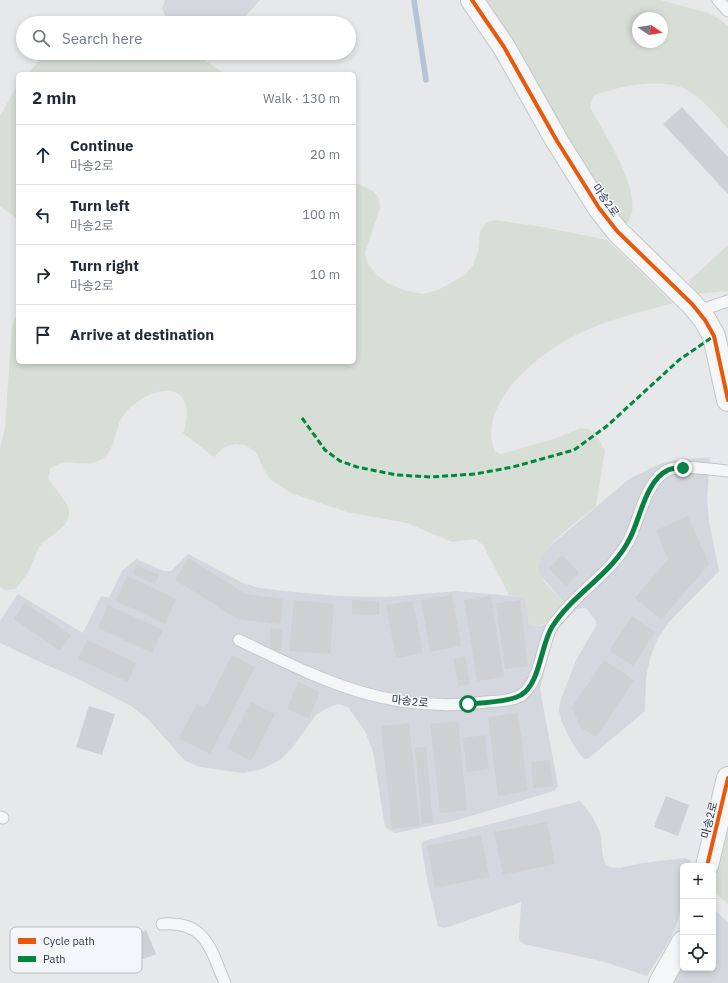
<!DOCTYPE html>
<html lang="en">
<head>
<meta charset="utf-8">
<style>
  :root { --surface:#fff; --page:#f6f6f7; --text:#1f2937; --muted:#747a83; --line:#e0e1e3 }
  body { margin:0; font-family:"IBM Plex Sans","Noto Sans KR",sans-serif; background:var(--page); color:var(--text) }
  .controls { position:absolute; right:12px; bottom:12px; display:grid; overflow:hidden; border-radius:6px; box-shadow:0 2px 6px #0003 }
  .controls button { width:36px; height:36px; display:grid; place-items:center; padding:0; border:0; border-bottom:1px solid var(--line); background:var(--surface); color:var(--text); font:20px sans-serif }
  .compass { position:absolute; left:632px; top:12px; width:36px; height:36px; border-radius:50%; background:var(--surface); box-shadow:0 2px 6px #0003; rotate:102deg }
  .stop { position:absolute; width:12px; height:12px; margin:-9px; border:3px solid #0b8043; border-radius:50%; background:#fff }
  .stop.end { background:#0b8043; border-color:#fff; box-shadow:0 1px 4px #0008 }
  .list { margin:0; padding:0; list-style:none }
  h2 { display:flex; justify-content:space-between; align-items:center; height:52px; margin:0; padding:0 16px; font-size:17px }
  h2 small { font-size:13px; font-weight:400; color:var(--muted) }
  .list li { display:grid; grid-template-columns:26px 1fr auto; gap:12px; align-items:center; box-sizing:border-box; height:60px; padding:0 16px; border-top:1px solid var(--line) }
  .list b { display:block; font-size:15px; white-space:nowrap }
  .list p { margin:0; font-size:13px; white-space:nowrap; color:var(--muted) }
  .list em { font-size:13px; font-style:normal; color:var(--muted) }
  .icon { flex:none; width:22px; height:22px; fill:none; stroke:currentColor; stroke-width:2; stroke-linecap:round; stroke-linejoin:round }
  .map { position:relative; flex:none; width:728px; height:983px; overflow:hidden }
  .search { position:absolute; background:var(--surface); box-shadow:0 2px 6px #0003; left:16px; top:16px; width:340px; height:44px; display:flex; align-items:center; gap:10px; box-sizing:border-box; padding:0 14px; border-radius:22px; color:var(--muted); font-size:15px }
  .panel { position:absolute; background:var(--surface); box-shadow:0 2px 6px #0003; left:16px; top:72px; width:340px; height:292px; border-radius:6px }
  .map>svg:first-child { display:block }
  .built { fill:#d4d7dd }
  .green { fill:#d6ded6; fill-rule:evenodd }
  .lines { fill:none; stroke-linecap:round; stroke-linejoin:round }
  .stream { stroke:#b4c4d5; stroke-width:5.5 }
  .building { fill:#ced0d3 }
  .lane-casing { stroke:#c4c6c8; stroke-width:13 }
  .street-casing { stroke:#c4c6c8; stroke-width:24 }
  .lane { stroke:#f5f6f7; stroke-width:11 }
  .street { stroke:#f5f6f7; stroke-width:22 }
  .quiet { stroke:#00873e; stroke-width:3; stroke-dasharray:6 3; stroke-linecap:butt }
  .cycleway-casing { stroke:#f4f6f9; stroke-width:6 }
  .cycleway { stroke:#e8590c; stroke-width:4 }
  .route { stroke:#0b8043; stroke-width:5 }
  .labels { text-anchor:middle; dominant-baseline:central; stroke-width:3; stroke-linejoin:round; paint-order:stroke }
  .street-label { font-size:11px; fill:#2b3445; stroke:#f4f6f9 }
  .key { fill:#f4f6f9; stroke:#b8bcc3; stroke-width:1 }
  .key-label { font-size:11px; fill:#2b3445 }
</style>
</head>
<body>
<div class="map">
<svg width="728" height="983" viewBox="0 0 728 983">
  <rect width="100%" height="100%" fill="#e6e8ea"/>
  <!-- built -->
  <path class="built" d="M165 0H260L239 23H175L166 17 162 9Z
    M710 457 707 499 709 522 719 571 669 622 657 640 650 658 646 678 645 711 589 758 585 759 581 756 571 741 561 720 559 710 560 702 576 660 596 626V621L586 608 577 609 561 625 556 633 549 651 540 689 558 786 554 791 454 821 395 833 385 827 373 752 366 733 348 707 338 704 327 708 316 715 292 748 280 760 262 769 243 773 200 767 185 761 148 719 131 706 74 677 40 662 0 643V621L18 594 83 633 101 596 109 598 122 571 136 559 164 571H171L188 554 243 583 259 588 284 591 338 596 387 597 457 591 523 597 526 601 529 625 541 626 546 624 564 602 539 574 538 567 543 552 629 479 657 465 670 461Z
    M580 801 592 816 600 832 603 858 606 864 610 867 620 868 642 863 685 858 690 860V866H683V900L678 920 671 938 647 976 605 962 524 944 519 940 521 902 448 927 443 928 438 926 428 884 421 844 424 841Z
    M713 909 728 922V983H672L683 964V968H713Z"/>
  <!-- green -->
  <path class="green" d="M481 0H660L708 13 718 18 728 26V129C716 115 703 99 687 90 663 77 617 86 593 96L590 107C603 132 648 198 627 223H622L611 211ZM638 18H662V42H638Z
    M47 53H194L225 74H27Z
    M18 84V219L0 206V116Z
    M354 182 373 191 379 198 380 208 365 253 368 264 377 275 387 283 404 290 422 294 438 290 465 275 473 265 478 252 480 231 486 223 495 220 543 227 607 240 673 303C641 312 610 319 580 333 541 351 475 403 495 452L501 454 557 438 580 428 588 429 594 432 605 450 596 506C581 519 530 553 540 574 544 584 556 593 564 602 553 614 547 630 529 625L526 601 523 597 509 595 483 545 475 539 452 542 407 523 347 512 291 493 270 479 264 470 256 452 245 445 235 444 223 448 214 457 183 433C194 404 182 381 149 395 138 400 125 410 120 421 115 433 114 451 102 459 85 470 69 455 50 469L48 478C53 487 69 503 69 511 70 529 49 534 40 546 35 553 33 563 29 571 25 577 20 583 16 589L6 590 0 587V448L5 428 12 326 18 312V362H354Z
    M728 245V291L697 294 691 291 689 284 691 279Z
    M728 817V904L714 892 721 844Z"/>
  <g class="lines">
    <!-- stream -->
    <path class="stream" d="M414 0 426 80"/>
  </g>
  <!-- building -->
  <path class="building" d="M682 107 728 157V194L663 124Z
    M688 516 709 564 661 620 635 598 668 559 656 530Z
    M562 555 579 573 566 586 549 568Z
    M188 558 246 594 283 599 280 624 238 619 175 580Z
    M136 565 159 575 155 584 133 574Z
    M127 576 176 599 165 624 116 601Z
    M452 595 461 646 430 652 421 600Z
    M491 596 504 677 477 681 464 600Z
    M294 600 334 604 330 654 289 651Z
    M352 600 379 601V615L352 614Z
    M520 600 528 666 505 669 496 603Z
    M413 601 423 653 396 658 386 605Z
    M25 603 71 635 60 651 14 619Z
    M108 605 163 630 152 653 98 628Z
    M632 616 655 632 633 666 609 650Z
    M271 628 283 629 281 651 270 650Z
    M87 640 136 663 128 682 78 659Z
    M232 655 255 667 210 754 179 738 197 704 205 708Z
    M465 657 470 684 458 686 454 659Z
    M604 660 634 680 596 737 581 728 572 707Z
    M298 682 320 692 309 718 287 709Z
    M251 702 275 714 251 761 227 748Z
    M89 706 115 714 102 755 76 747Z
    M518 713 528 791 498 796 488 717Z
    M458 721 467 810 440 813 430 724Z
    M409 723 420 826 392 829 381 726Z
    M485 735 489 769 467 772 463 738Z
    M426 747 433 823 422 824 415 748Z
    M550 760 553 786 533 788 531 762Z
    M666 796 689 805 678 836 654 827Z
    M547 822 555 864 503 875 494 832Z
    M481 835 489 877 435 888 427 846Z
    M146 930 156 954 121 968 111 945Z"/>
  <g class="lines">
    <defs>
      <path id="lane" d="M718 0 728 11
        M698 311 728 301
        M239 640C322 680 389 715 486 702 496 701 515 701 523 694 541 678 541 648 551 628 554 623 559 618 563 613 584 587 615 569 630 538 639 519 647 479 668 470 683 464 712 470 728 471
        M0 817 3 818
        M162 924C206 921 210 948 225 983"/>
      <path id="street" d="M472 0 504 47 557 141 599 208 617 231 692 304 705 320 714 336 728 400
        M707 866 728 778
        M660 983 683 942"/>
    </defs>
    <!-- lane casing -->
    <use href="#lane" class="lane-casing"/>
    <!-- street casing -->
    <use href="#street" class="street-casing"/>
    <!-- lane -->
    <use href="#lane" class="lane"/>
    <!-- street -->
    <use href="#street" class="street"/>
    <!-- quiet -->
    <path class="quiet" d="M302 418 325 450 340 461 357 467 397 475 431 477 475 474 513 467 574 450 607 426 679 360 714 336"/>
    <defs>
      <path id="cycleway" d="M472 0 504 47 557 141 599 208 617 231 692 304 705 320 714 336 728 400
        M707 866 728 778"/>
    </defs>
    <!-- cycleway casing -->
    <use href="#cycleway" class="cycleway-casing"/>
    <!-- cycleway -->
    <use href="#cycleway" class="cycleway"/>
  </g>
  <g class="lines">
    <!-- route -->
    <path class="route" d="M468 704C481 703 510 702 521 695 540 684 541 644 552 627 573 593 612 575 630 538 640 519 646 480 668 470 672 468 678 468 683 468"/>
  </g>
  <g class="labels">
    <!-- street labels -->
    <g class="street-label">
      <text transform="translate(606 200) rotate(55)">마송2로</text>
      <text transform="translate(410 701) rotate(6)">마송2로</text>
      <text transform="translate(709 820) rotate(-76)">마송2로</text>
    </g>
  </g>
  <!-- legend -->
  <rect x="10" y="927" width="132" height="46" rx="6" class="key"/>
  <rect x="18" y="938" width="18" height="6" fill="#e8590c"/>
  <rect x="18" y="956" width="18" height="6" fill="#00873e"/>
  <g class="key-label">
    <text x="43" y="945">Cycle path</text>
    <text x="43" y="963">Path</text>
  </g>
</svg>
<div class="controls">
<button>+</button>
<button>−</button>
<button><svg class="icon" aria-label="locate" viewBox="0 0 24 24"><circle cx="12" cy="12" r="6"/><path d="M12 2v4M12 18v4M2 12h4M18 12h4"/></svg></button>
</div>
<svg class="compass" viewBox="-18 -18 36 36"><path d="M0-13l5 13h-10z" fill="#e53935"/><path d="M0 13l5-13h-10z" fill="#747a83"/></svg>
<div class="stop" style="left:468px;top:704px"></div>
<div class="stop end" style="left:683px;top:468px"></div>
<div class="search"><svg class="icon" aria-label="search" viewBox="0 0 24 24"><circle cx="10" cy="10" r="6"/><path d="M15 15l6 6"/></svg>Search here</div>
<section class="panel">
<h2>2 min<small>Walk · 130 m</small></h2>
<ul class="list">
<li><svg class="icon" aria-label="ahead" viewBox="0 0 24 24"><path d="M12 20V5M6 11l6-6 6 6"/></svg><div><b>Continue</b><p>마송2로</p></div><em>20 m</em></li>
<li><svg class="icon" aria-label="left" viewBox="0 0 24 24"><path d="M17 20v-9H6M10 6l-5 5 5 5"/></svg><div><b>Turn left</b><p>마송2로</p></div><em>100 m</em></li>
<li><svg class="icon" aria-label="right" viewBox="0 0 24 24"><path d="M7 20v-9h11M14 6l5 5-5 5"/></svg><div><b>Turn right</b><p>마송2로</p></div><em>10 m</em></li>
<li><svg class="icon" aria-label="arrive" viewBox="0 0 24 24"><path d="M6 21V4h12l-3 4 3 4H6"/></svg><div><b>Arrive at destination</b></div></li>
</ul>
</section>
</div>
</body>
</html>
